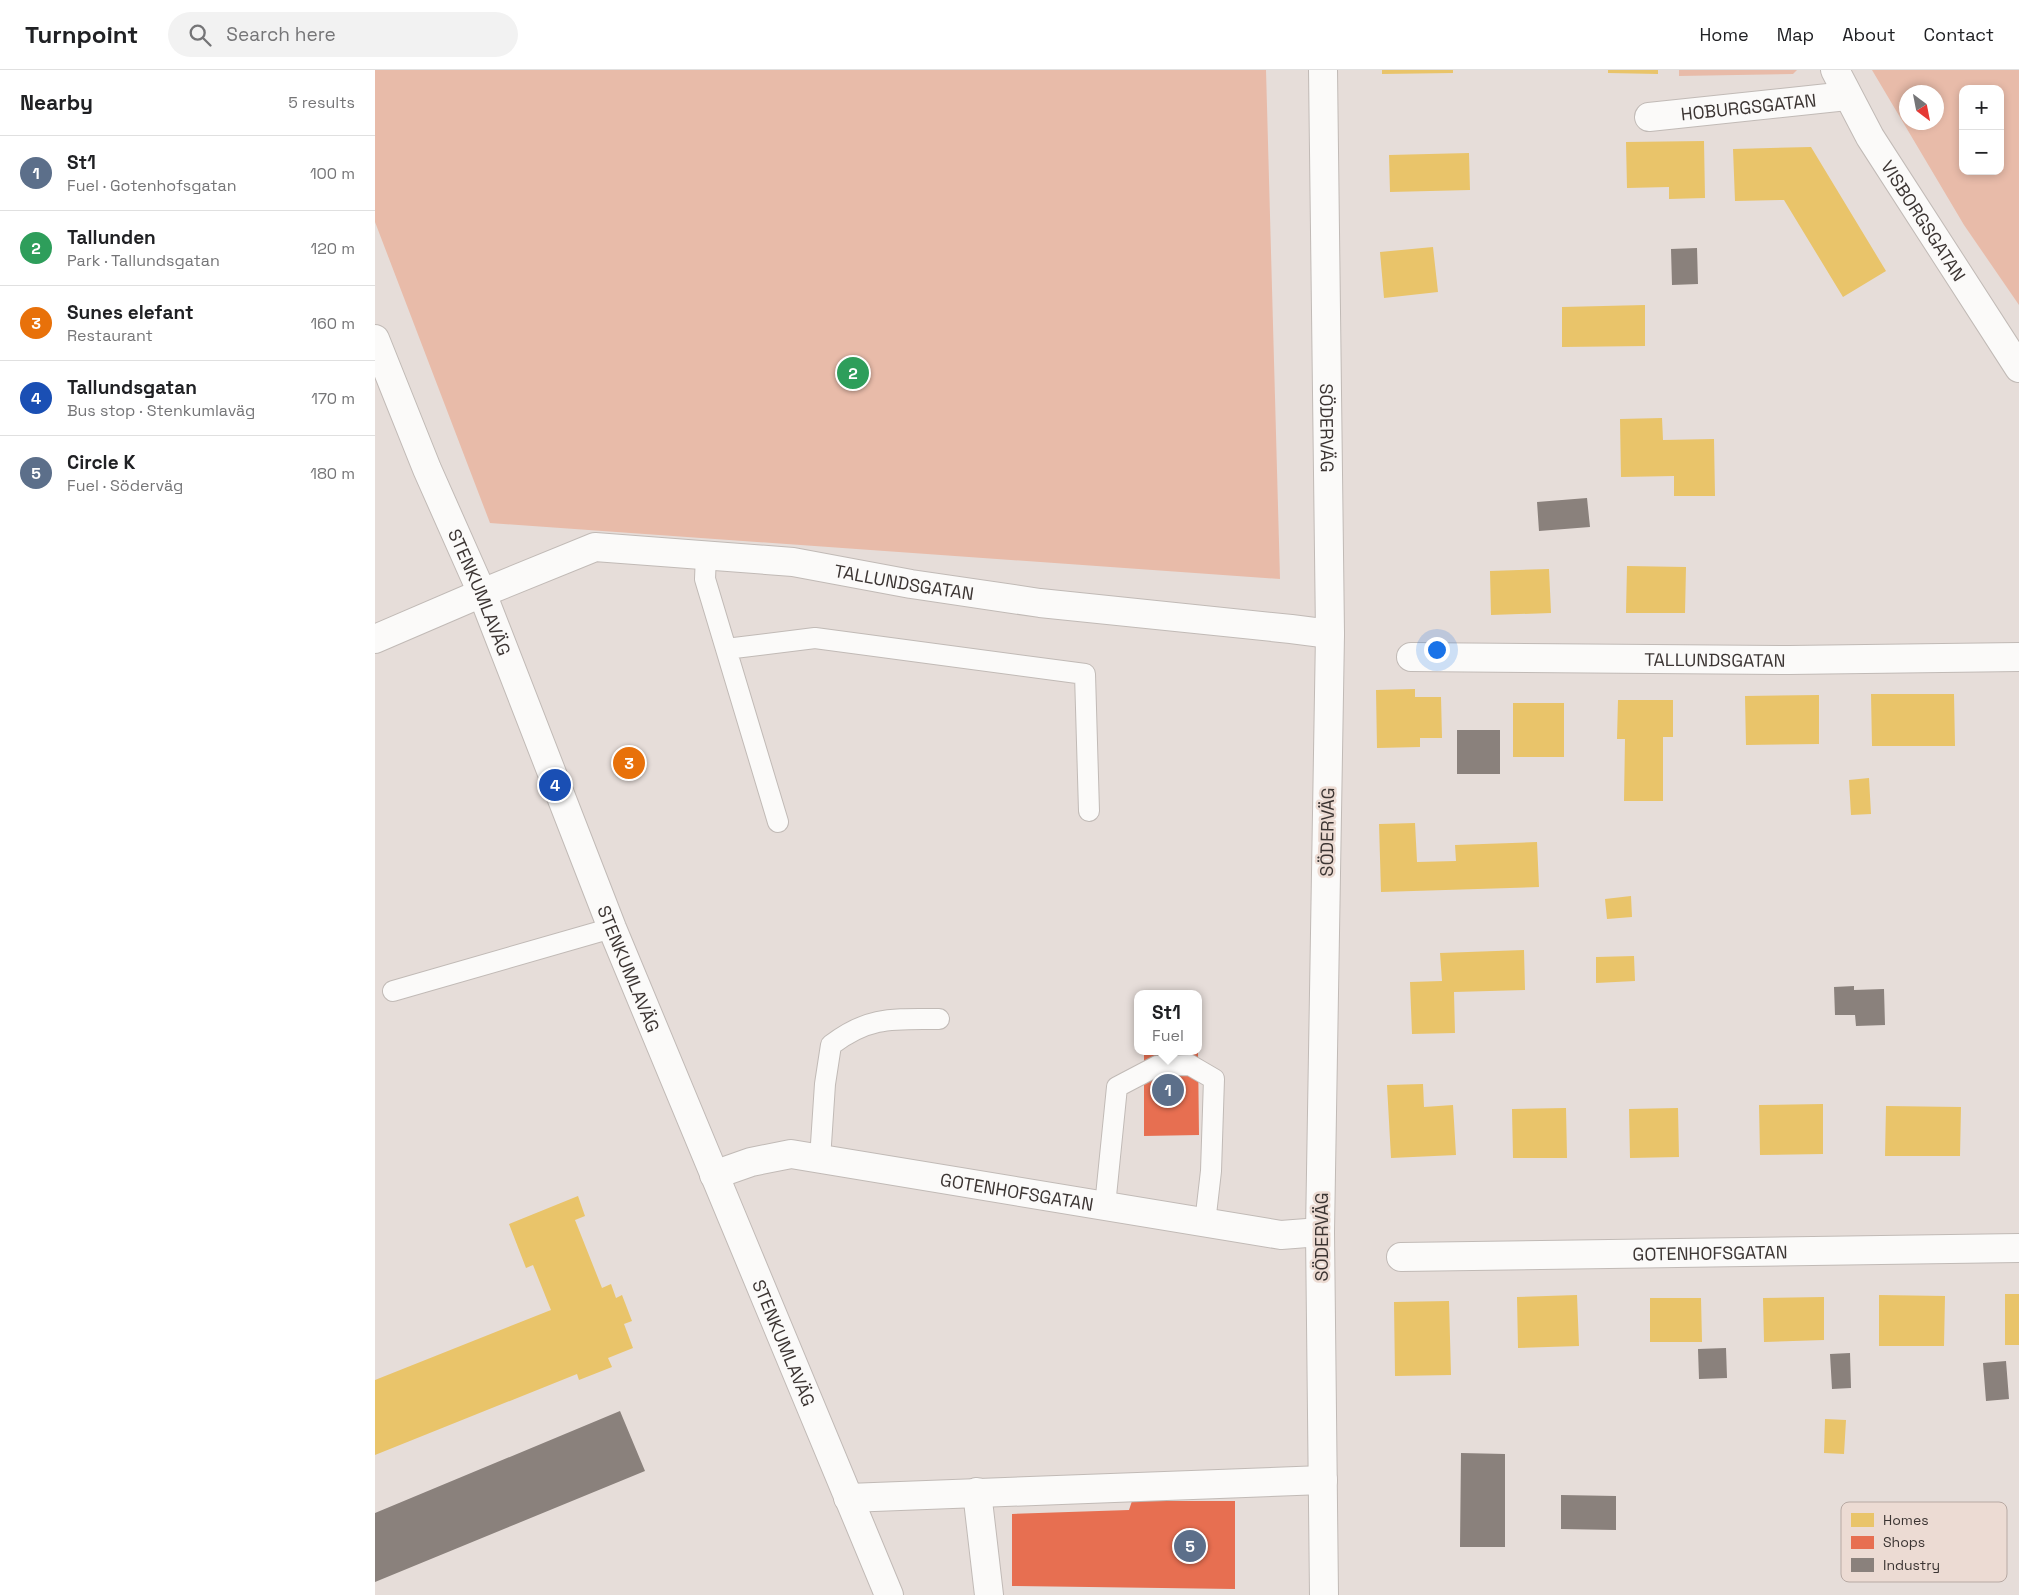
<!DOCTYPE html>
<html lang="en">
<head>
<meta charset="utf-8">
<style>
  :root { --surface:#fff; --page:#f2f2f2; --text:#202124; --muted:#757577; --line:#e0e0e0; --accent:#78706d }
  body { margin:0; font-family:"Space Grotesk",sans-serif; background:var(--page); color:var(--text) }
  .controls { position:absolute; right:15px; top:15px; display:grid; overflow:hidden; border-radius:10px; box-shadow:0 2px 8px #0003 }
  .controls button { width:45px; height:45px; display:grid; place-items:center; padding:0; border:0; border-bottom:1px solid var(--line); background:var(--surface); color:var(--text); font:25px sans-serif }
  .compass { position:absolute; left:1524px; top:15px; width:45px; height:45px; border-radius:50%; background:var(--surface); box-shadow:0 2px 8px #0003; rotate:148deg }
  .you { position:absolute; left:1061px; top:579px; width:18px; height:18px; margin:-12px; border:4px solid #fff; border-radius:50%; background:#1a73e8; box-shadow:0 0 0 8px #1a73e833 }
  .badge { display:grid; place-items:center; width:32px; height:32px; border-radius:50%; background:var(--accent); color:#fff; font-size:16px; font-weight:700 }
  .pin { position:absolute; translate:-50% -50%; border:2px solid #fff; box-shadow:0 1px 5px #0006 }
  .popup { position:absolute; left:759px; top:920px; width:68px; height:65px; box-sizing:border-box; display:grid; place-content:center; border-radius:10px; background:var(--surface); filter:drop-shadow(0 1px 4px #0005); font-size:16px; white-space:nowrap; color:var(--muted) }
  .popup b { font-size:19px; color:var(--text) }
  .popup::after { content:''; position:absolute; left:50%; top:100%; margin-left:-10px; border:10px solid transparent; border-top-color:var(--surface) }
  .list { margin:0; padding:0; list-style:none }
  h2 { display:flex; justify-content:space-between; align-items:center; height:65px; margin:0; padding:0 20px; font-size:21px }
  h2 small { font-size:16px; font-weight:400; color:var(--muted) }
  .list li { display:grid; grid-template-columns:32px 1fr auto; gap:15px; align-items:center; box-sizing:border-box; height:75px; padding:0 20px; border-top:1px solid var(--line) }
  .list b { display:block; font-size:19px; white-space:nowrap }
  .list p { margin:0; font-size:16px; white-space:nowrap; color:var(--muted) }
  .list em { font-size:16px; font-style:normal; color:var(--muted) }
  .icon { flex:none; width:28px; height:28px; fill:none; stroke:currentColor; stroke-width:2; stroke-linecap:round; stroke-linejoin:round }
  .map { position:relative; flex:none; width:1644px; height:1525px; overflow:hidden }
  header { display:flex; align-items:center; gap:30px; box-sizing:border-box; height:70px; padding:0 25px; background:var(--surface); border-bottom:1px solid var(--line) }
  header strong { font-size:24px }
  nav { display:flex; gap:28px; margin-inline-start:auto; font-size:18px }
  .search { width:350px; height:45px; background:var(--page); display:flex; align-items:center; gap:12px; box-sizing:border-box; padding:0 18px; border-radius:28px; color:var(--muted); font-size:19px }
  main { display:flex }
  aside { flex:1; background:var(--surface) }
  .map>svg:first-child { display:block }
  .green { fill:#e8bba9; fill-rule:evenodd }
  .homes { fill:#e9c46a }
  .shops { fill:#e76f51 }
  .industry { fill:#8a817c }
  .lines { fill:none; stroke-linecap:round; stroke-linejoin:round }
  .service-casing { stroke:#c1bab6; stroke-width:22 }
  .minor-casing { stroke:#c1bab6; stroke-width:30 }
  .tertiary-casing { stroke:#c1bab6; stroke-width:30 }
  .secondary-casing { stroke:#c1bab6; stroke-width:30 }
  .service { stroke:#fbfaf9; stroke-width:20 }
  .minor { stroke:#fbfaf9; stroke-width:28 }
  .tertiary { stroke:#fbfaf9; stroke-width:28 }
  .secondary { stroke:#fbfaf9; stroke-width:28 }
  .labels { text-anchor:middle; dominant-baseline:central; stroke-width:5; stroke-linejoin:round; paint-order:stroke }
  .street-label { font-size:18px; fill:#3c3533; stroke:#ecdbd3 }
  .key { fill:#ecdbd3; stroke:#b7a9a3; stroke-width:1 }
  .key-label { font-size:14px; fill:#3c3533 }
</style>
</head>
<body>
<header>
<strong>Turnpoint</strong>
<div class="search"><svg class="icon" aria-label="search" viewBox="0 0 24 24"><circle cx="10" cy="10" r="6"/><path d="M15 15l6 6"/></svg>Search here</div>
<nav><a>Home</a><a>Map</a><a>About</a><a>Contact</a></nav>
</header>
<main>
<aside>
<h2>Nearby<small>5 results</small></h2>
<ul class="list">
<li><span class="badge" style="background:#5c6f8a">1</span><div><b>St1</b><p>Fuel · Gotenhofsgatan</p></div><em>100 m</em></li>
<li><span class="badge" style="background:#2e9e5b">2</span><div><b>Tallunden</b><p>Park · Tallundsgatan</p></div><em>120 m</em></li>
<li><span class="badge" style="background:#e8710a">3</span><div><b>Sunes elefant</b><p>Restaurant</p></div><em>160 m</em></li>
<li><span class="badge" style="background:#1a4fb4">4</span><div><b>Tallundsgatan</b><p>Bus stop · Stenkumlaväg</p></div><em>170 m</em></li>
<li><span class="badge" style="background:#5c6f8a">5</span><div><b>Circle K</b><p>Fuel · Söderväg</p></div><em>180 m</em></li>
</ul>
</aside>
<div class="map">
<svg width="1644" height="1525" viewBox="0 0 1644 1525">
  <rect width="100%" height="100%" fill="#e6ddd9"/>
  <!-- green -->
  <path class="green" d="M0 0H891L905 509 115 453 0 152Z
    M1304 0H1422L1418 4 1304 6Z
    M1497 0H1644V235L1589 155ZM1588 19H1625V101H1588ZM1562 22V52H1532V22Z"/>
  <!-- homes -->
  <path class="homes" d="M1007 0H1078V3L1007 4Z
    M1233 0H1283V4L1233 3Z
    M1329 71 1330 128 1294 129V117L1252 118 1251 72Z
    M1436 77 1511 201 1468 227 1409 130 1360 131 1358 79Z
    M1094 83 1095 120 1015 122 1014 85Z
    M1058 177 1063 222 1009 228 1005 182Z
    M1270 235V276L1187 277V237Z
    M1287 348 1288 370 1339 369 1340 426H1299V406L1246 407 1245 349Z
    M1252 496 1311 497 1310 543H1251Z
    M1174 499 1176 543 1116 545 1115 501Z
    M1040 619V627H1066L1067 668H1045V677L1002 678 1001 620Z
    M1496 624H1579L1580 676H1497Z
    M1444 625V674L1371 675 1370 626Z
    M1243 630H1298V667H1288V731H1249L1250 669H1242Z
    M1138 633H1189V687H1138Z
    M1494 708 1496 744 1476 745 1474 710Z
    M1040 753 1042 792 1081 791 1080 775 1162 772 1164 817 1006 822 1004 754Z
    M1256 826 1257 847 1232 849 1230 829Z
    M1149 880 1150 920 1079 922 1080 963 1037 964 1035 912 1067 911 1065 883Z
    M1259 886 1260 911 1221 913V887Z
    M1048 1014 1049 1037 1078 1035 1081 1085 1016 1088 1012 1015Z
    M1448 1034V1084L1385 1085 1384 1035Z
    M1511 1036 1586 1037 1585 1086H1510Z
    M1191 1038 1192 1088H1138L1137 1039Z
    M1303 1038 1304 1087 1255 1088 1254 1039Z
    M203 1126 210 1146 200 1150 227 1218 236 1214 241 1228 247 1225 257 1251 249 1254 258 1278 233 1288 237 1297 204 1310 202 1304 0 1385V1310L176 1240 158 1195 151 1198 134 1154Z
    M1630 1224H1644V1275H1630Z
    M1202 1225 1204 1276 1143 1278 1142 1227Z
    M1504 1225 1570 1226 1569 1276H1504Z
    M1449 1227V1270L1389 1272 1388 1228Z
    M1275 1228H1326L1327 1272H1275Z
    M1074 1231 1076 1305 1020 1306 1019 1232Z
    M1450 1349 1471 1350 1469 1384 1449 1383Z"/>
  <!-- shops -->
  <path class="shops" d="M769 981H823L824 1065 769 1066Z
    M757 1431H860V1519L637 1516V1444L754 1440Z"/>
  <!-- industry -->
  <path class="industry" d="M1322 178 1323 214 1297 215 1296 179Z
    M1212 428 1215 457 1164 461 1162 432Z
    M1082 660H1125V704H1082Z
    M1479 916V920L1509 919 1510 955 1481 956 1480 945H1460L1459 917Z
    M1351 1278 1352 1308 1324 1309 1323 1279Z
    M1475 1283 1476 1318 1457 1319 1455 1284Z
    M1631 1291 1634 1329 1611 1331 1608 1293Z
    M245 1341 270 1401 0 1512V1443Z
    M1086 1383 1130 1384V1477H1085Z
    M1186 1425 1241 1426V1460L1186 1459Z"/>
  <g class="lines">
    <defs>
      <path id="service" d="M331 485 330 509 403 752
        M351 579 440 568 710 604 714 741
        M18 921 237 858
        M445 1089 450 1014 456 975C494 946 518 949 564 949
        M730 1136 742 1017 782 996 815 995 839 1009 836 1101 830 1153"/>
      <g id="minor">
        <path id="s1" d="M1460 0 1495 67 1644 298"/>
        <path id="s2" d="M1274 47 1472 26"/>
        <path id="s3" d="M0 569 107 523 220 477 418 492 536 514 665 533 916 559 955 564"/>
        <path id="s4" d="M1036 587 1414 590 1644 587"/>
        <path id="s5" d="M339 1105 376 1092 416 1084 906 1165 945 1162"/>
        <path id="s6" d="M1026 1187 1644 1178"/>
        <path d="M602 1422 614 1525"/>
        <path d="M473 1428 948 1410"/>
      </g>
      <g id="tertiary">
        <path id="s7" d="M0 269 52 399 107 523 237 858 514 1525"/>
      </g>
      <g id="secondary">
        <path id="s8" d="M948 0 955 564 945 1162 949 1525"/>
      </g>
    </defs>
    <!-- service casing -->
    <use href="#service" class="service-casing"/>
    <!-- minor casing -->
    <use href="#minor" class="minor-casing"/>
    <!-- tertiary casing -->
    <use href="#tertiary" class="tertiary-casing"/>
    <!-- secondary casing -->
    <use href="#secondary" class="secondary-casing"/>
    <!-- service -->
    <use href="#service" class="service"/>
    <!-- minor -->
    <use href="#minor" class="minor"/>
    <!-- tertiary -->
    <use href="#tertiary" class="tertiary"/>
    <!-- secondary -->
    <use href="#secondary" class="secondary"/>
  </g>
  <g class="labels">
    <!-- street labels -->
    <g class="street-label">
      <text stroke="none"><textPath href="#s2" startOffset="100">HOBURGSGATAN</textPath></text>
      <text stroke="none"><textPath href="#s1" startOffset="175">VISBORGSGATAN</textPath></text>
      <text stroke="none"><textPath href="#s8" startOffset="358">SÖDERVÄG</textPath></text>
      <text stroke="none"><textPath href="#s3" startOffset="550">TALLUNDSGATAN</textPath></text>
      <text stroke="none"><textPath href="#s7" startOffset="274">STENKUMLAVÄG</textPath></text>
      <text stroke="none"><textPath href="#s4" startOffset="304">TALLUNDSGATAN</textPath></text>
      <text transform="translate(952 762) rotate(-89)">SÖDERVÄG</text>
      <text stroke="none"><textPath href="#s7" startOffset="679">STENKUMLAVÄG</textPath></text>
      <text stroke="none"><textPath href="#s5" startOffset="309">GOTENHOFSGATAN</textPath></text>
      <text transform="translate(946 1167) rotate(-90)">SÖDERVÄG</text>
      <text stroke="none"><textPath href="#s6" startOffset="309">GOTENHOFSGATAN</textPath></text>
      <text stroke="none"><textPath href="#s7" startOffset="1084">STENKUMLAVÄG</textPath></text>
    </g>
  </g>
  <!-- legend -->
  <rect x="1466" y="1432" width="166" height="80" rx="8" class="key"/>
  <rect x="1476" y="1443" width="23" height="14" fill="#e9c46a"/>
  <rect x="1476" y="1466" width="23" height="13" fill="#e76f51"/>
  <rect x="1476" y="1488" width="23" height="14" fill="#8a817c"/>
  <g class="key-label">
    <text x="1508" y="1455">Homes</text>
    <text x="1508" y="1477">Shops</text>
    <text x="1508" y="1500">Industry</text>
  </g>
</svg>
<div class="controls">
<button>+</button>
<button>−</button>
</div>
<svg class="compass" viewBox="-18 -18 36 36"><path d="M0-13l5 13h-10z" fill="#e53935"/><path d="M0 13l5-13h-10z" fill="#757577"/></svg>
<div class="you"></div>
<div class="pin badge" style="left:793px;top:1020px;background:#5c6f8a">1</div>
<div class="popup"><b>St1</b>Fuel</div>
<div class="pin badge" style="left:478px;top:303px;background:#2e9e5b">2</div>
<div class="pin badge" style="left:254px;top:693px;background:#e8710a">3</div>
<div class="pin badge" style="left:180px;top:715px;background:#1a4fb4">4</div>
<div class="pin badge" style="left:815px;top:1476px;background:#5c6f8a">5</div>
</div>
</main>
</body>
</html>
